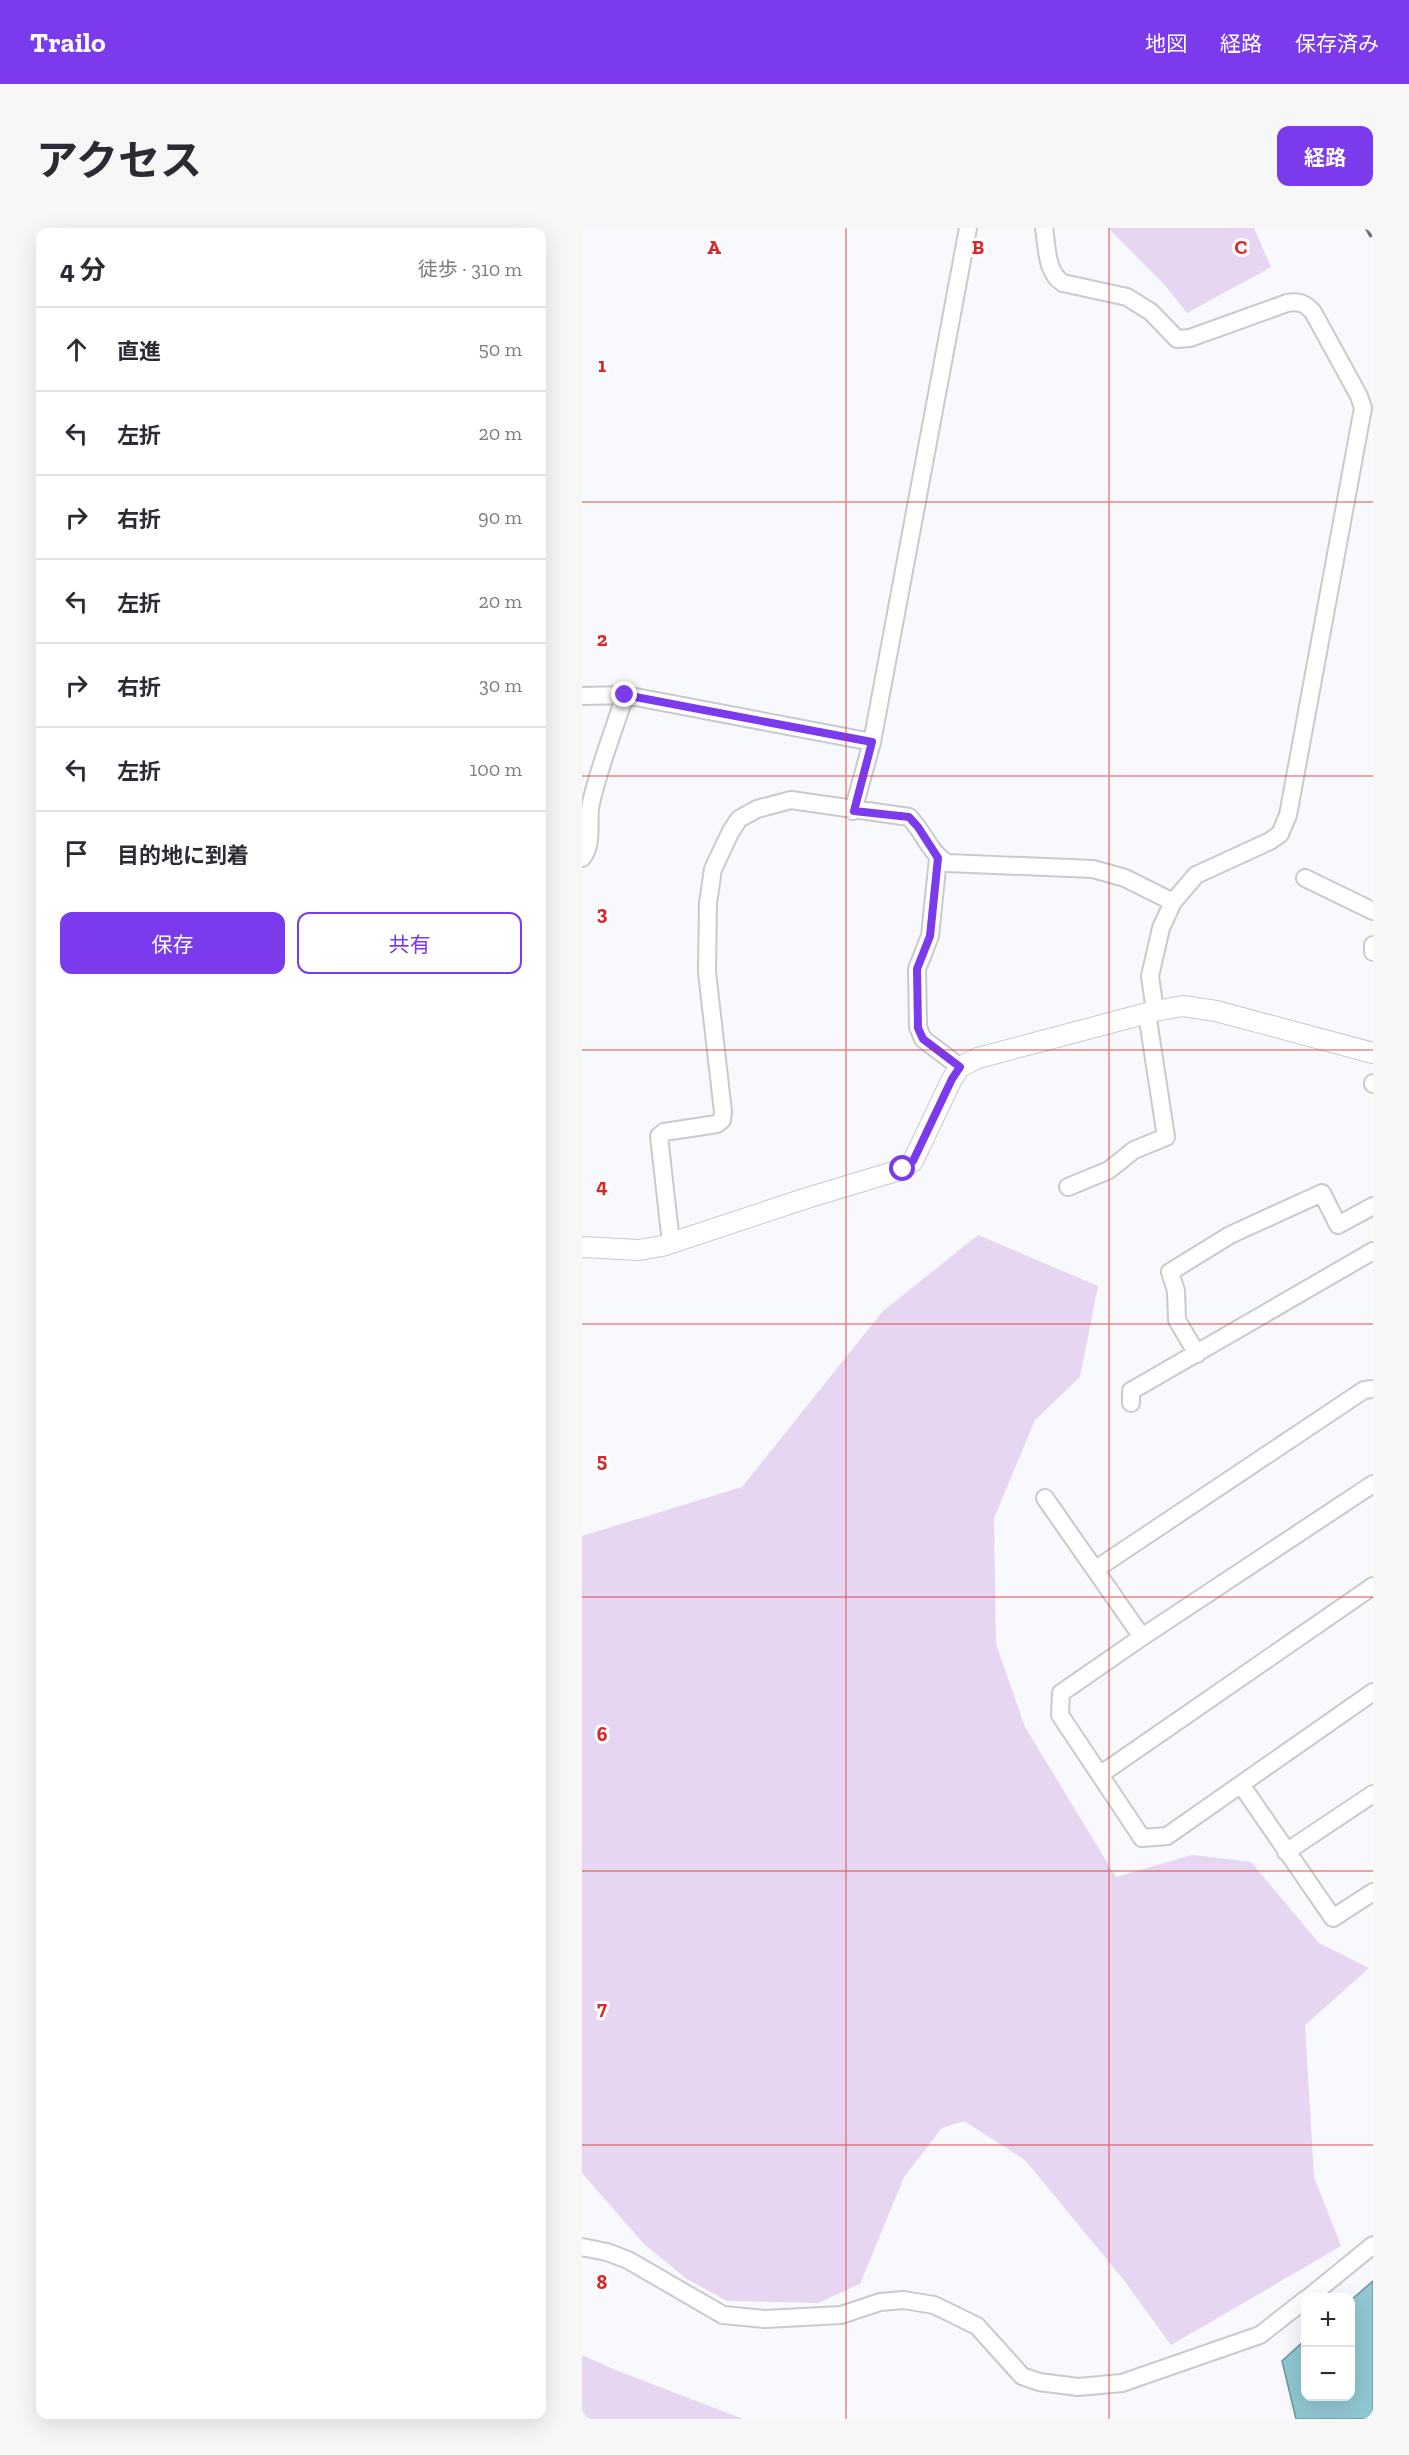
<!DOCTYPE html>
<html lang="ja">
<head>
<meta charset="utf-8">
<style>
  :root { --surface:#fff; --page:#f7f7f7; --text:#2b2b33; --muted:#7c7c81; --line:#e1e1e2; --accent:#7c3aed }
  body { margin:0; font-family:"Zilla Slab","Noto Sans JP",serif; background:var(--page); color:var(--text) }
  .controls { position:absolute; right:18px; bottom:18px; display:grid; overflow:hidden; border-radius:12px; box-shadow:0 6px 24px #0002 }
  .controls button { width:54px; height:54px; display:grid; place-items:center; padding:0; border:0; border-bottom:2px solid var(--line); background:var(--surface); color:var(--text); font:30px sans-serif }
  .stop { position:absolute; width:18px; height:18px; margin:-14px; border:4px solid #7c3aed; border-radius:50%; background:#fff }
  .stop.end { background:#7c3aed; border-color:#fff; box-shadow:0 2px 6px #0008 }
  .list { margin:0; padding:0; list-style:none }
  h2 { display:flex; justify-content:space-between; align-items:center; height:78px; margin:0; padding:0 24px; font-size:26px }
  h2 small { font-size:20px; font-weight:400; color:var(--muted) }
  .list li { display:grid; grid-template-columns:39px 1fr auto; gap:18px; align-items:center; box-sizing:border-box; height:84px; padding:0 24px; border-top:2px solid var(--line) }
  .list b { display:block; font-size:22px; white-space:nowrap }
  .list em { font-size:20px; font-style:normal; color:var(--muted) }
  .actions { display:flex; gap:12px; padding:18px 24px }
  .actions a { flex:1; padding:14px 0; border:2px solid var(--accent); border-radius:12px; text-align:center; font-size:21px; color:var(--accent) }
  .actions .main { background:var(--accent); color:#fff }
  .icon { flex:none; width:33px; height:33px; fill:none; stroke:currentColor; stroke-width:2; stroke-linecap:round; stroke-linejoin:round }
  .map { position:relative; flex:none; width:791px; height:2191px; overflow:hidden; border-radius:12px }
  header { display:flex; align-items:center; gap:36px; box-sizing:border-box; height:84px; padding:0 30px; background:var(--accent); color:#fff }
  header strong { font-size:28px }
  nav { display:flex; gap:33px; margin-inline-start:auto; font-size:21px }
  .intro { display:flex; align-items:center; justify-content:space-between; box-sizing:border-box; height:144px; padding:0 36px }
  h1 { margin:0; font-size:42px }
  .button { padding:15px 27px; border-radius:12px; background:var(--accent); color:#fff; font-size:21px; font-weight:700 }
  main { display:flex; gap:36px; padding:0 36px }
  aside { flex:1; background:var(--surface); border-radius:12px; box-shadow:0 6px 24px #0002 }
  .map>svg:first-child { display:block }
  .green { fill:#e6d6f1 }
  .water { fill:#90c7d1; stroke:#6e959c; stroke-width:1.5 }
  .lines { fill:none; stroke-linecap:round; stroke-linejoin:round }
  .minor-casing { stroke:#c8cacd; stroke-width:20 }
  .tertiary-casing { stroke:#c8cacd; stroke-width:22 }
  .minor { stroke:#fff; stroke-width:16 }
  .tertiary { stroke:#fff; stroke-width:20 }
  .rail { stroke:#6c6d6f; stroke-width:4.5; stroke-dasharray:10 10; stroke-linecap:butt }
  .route { stroke:#7c3aed; stroke-width:8 }
  .grid { fill:none; stroke:#d62828; stroke-width:1.5; stroke-opacity:0.55 }
  .grid-label { font-size:20px; text-anchor:middle; font-weight:bold; fill:#d62828; stroke:#fff; stroke-width:6; stroke-linejoin:round; paint-order:stroke }
</style>
</head>
<body>
<header>
<strong>Trailo</strong>
<nav><a>地図</a><a>経路</a><a>保存済み</a></nav>
</header>
<div class="intro"><h1>アクセス</h1><a class="button">経路</a></div>
<main>
<aside>
<h2>4 分<small>徒歩 · 310 m</small></h2>
<ul class="list">
<li><svg class="icon" aria-label="ahead" viewBox="0 0 24 24"><path d="M12 20V5M6 11l6-6 6 6"/></svg><div><b>直進</b></div><em>50 m</em></li>
<li><svg class="icon" aria-label="left" viewBox="0 0 24 24"><path d="M17 20v-9H6M10 6l-5 5 5 5"/></svg><div><b>左折</b></div><em>20 m</em></li>
<li><svg class="icon" aria-label="right" viewBox="0 0 24 24"><path d="M7 20v-9h11M14 6l5 5-5 5"/></svg><div><b>右折</b></div><em>90 m</em></li>
<li><svg class="icon" aria-label="left" viewBox="0 0 24 24"><path d="M17 20v-9H6M10 6l-5 5 5 5"/></svg><div><b>左折</b></div><em>20 m</em></li>
<li><svg class="icon" aria-label="right" viewBox="0 0 24 24"><path d="M7 20v-9h11M14 6l5 5-5 5"/></svg><div><b>右折</b></div><em>30 m</em></li>
<li><svg class="icon" aria-label="left" viewBox="0 0 24 24"><path d="M17 20v-9H6M10 6l-5 5 5 5"/></svg><div><b>左折</b></div><em>100 m</em></li>
<li><svg class="icon" aria-label="arrive" viewBox="0 0 24 24"><path d="M6 21V4h12l-3 4 3 4H6"/></svg><div><b>目的地に到着</b></div></li>
</ul>
<div class="actions"><a class="main">保存</a><a>共有</a></div>
</aside>
<div class="map">
<svg width="791" height="2191" viewBox="0 0 791 2191">
  <rect width="100%" height="100%" fill="#f7f9fd"/>
  <!-- green -->
  <path class="green" d="M526 0H672L689 39 605 85 582 56Z
    M396 1007 516 1058 498 1149 453 1192 412 1290 414 1416 443 1499 534 1649 610 1627 669 1634 737 1715 787 1740 723 1797 732 1949 759 2018 589 2117 541 2051 443 1932 382 1893 360 1900 322 1949 278 2056 236 2075 145 2073 105 2051 62 2016 0 1945V1308L160 1259 301 1083Z
    M0 2127 31 2141 161 2191H0Z"/>
  <!-- water -->
  <path class="water" d="M791 2053V2191H714L700 2133 723 2112 724 2168H768L769 2072Z"/>
  <g class="lines">
    <defs>
      <path id="minor" d="M462 0C465 18 464 45 481 55L545 69 569 84 595 111 608 110 705 75C717 73 723 75 731 84L777 168 781 180 706 587 698 606 688 613 614 647 591 674 579 700 568 748 573 783
        M0 468 43 467 290 514
        M271 583 290 514 386 0
        M0 630C12 616 5 592 9 575 17 539 32 502 43 467
        M356 630 348 708 335 741 336 799 341 811 378 839
        M723 650 791 683
        M791 717V724
        M791 855V856
        M486 959 527 942 552 922 584 909 565 785
        M89 1015 77 908 82 904 135 896 140 892 141 884 125 744 126 675 131 641 149 603 157 591 175 581 209 572 327 589C341 603 348 625 365 635L511 641 543 650 591 674
        M615 1126 595 1092 594 1063 588 1044 648 1007 740 965 756 997 791 978
        M549 1175V1163L791 1023
        M791 1256 560 1409 479 1465 478 1487 560 1610 585 1608 791 1464
        M463 1270 560 1409
        M514 1341 782 1162 791 1161
        M519 1546 791 1358
        M660 1558 751 1690 791 1664
        M704 1624 791 1566
        M0 2019 25 2024 46 2032 141 2087 183 2091 259 2087 298 2074 322 2072 352 2077 395 2098 440 2148 457 2154 496 2159 540 2155 678 2107 724 2071
        M726 2070 791 2017"/>
      <path id="tertiary" d="M0 1019 57 1022 80 1018 225 970 321 941 331 933 370 851 378 839 396 830 573 783 601 778 634 783 791 825"/>
    </defs>
    <!-- minor casing -->
    <use href="#minor" class="minor-casing"/>
    <!-- tertiary casing -->
    <use href="#tertiary" class="tertiary-casing"/>
    <!-- minor -->
    <use href="#minor" class="minor"/>
    <!-- tertiary -->
    <use href="#tertiary" class="tertiary"/>
    <!-- rail -->
    <path class="rail" d="M785 0 791 11"/>
  </g>
  <g class="lines">
    <!-- route -->
    <path class="route" d="M43 467 290 514 272 583 327 589 336 599 356 630 348 708 335 741 336 800 341 811 378 839 370 851 331 933 321 941"/>
  </g>
  <!-- grid -->
  <path class="grid" d="M264 0V2191M527 0V2191M0 274H791M0 548H791M0 822H791M0 1096H791M0 1369H791M0 1643H791M0 1917H791"/>
  <g class="grid-label">
    <text x="132" y="26">A</text>
    <text x="396" y="26">B</text>
    <text x="659" y="26">C</text>
    <text x="20" y="144">1</text>
    <text x="20" y="418">2</text>
    <text x="20" y="692">3</text>
    <text x="20" y="965">4</text>
    <text x="20" y="1239">5</text>
    <text x="20" y="1513">6</text>
    <text x="20" y="1787">7</text>
    <text x="20" y="2061">8</text>
  </g>
</svg>
<div class="controls">
<button>+</button>
<button>−</button>
</div>
<div class="stop" style="left:321px;top:941px"></div>
<div class="stop end" style="left:43px;top:467px"></div>
</div>
</main>
</body>
</html>
